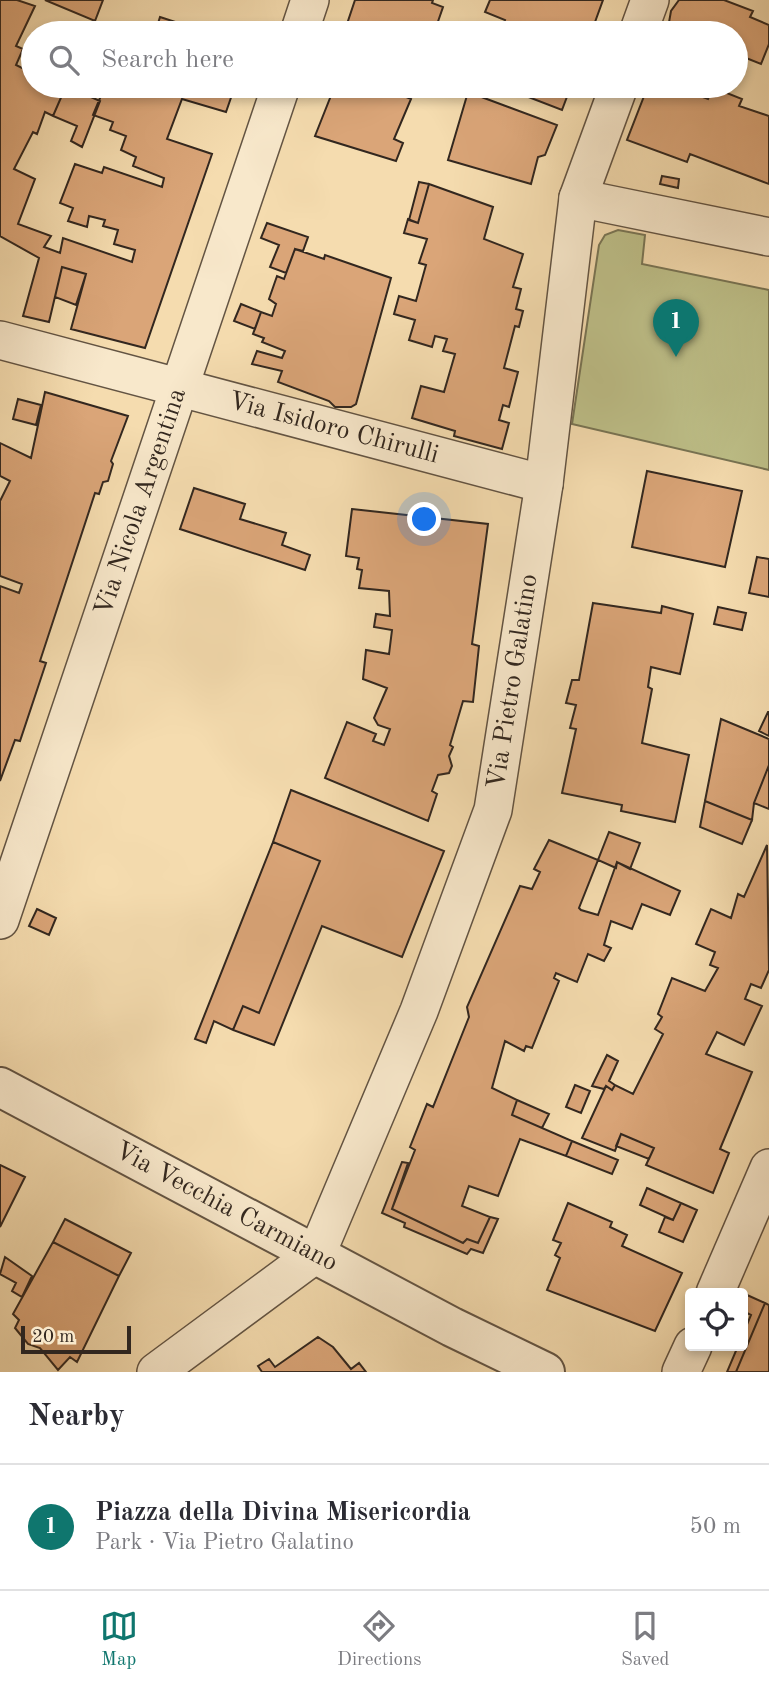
<!DOCTYPE html>
<html lang="en">
<head>
<meta charset="utf-8">
<style>
  :root { --surface:#fff; --page:#f2f2f3; --text:#2b2b33; --muted:#7c7c81; --line:#e1e1e2; --accent:#0f766e }
  body { margin:0; font-family:"Old Standard TT",serif; background:var(--page); color:var(--text) }
  .controls { position:absolute; right:21px; bottom:21px; display:grid; overflow:hidden; border-radius:7px; box-shadow:0 4px 10px #0003 }
  .controls button { width:63px; height:63px; display:grid; place-items:center; padding:0; border:0; border-bottom:2px solid var(--line); background:var(--surface); color:var(--text); font:35px sans-serif }
  .scale { position:absolute; left:21px; bottom:18px; width:110px; box-sizing:border-box; padding-left:7px; border:4px solid #32271f; border-top:0; font-size:19px; line-height:24px; white-space:nowrap; color:#32271f; -webkit-text-stroke:5px #f8e8cb; paint-order:stroke }
  .you { position:absolute; left:425px; top:520px; width:24px; height:24px; margin:-18px; border:5px solid #fff; border-radius:50%; background:#1a73e8; box-shadow:0 0 0 10px #1a73e833 }
  .badge { display:grid; place-items:center; width:46px; height:46px; border-radius:50%; background:var(--accent); color:#fff; font-size:23px; font-weight:700 }
  .pin { position:absolute; translate:-50% -58px; filter:drop-shadow(0 2px 4px #0008) }
  .pin::after { content:''; position:absolute; top:37px; width:24px; height:21px; background:inherit; clip-path:polygon(0 0,100% 0,50% 100%) }
  .list { margin:0; padding:0; list-style:none }
  h2 { display:flex; justify-content:space-between; align-items:center; height:91px; margin:0; padding:0 28px; font-size:30px }
  h2 small { font-size:23px; font-weight:400; color:var(--muted) }
  .list li { display:grid; grid-template-columns:46px 1fr auto; gap:21px; align-items:center; box-sizing:border-box; height:126px; padding:0 28px; border-top:2px solid var(--line) }
  .list b { display:block; font-size:26px; white-space:nowrap }
  .list p { margin:0; font-size:23px; white-space:nowrap; color:var(--muted) }
  .list em { font-size:23px; font-style:normal; color:var(--muted) }
  .icon { flex:none; width:38px; height:38px; fill:none; stroke:currentColor; stroke-width:2; stroke-linecap:round; stroke-linejoin:round }
  .map { position:relative; flex:none; width:769px; height:1372px; overflow:hidden }
  .search { position:absolute; background:var(--surface); box-shadow:0 4px 10px #0003; left:21px; right:21px; top:21px; height:77px; display:flex; align-items:center; gap:18px; box-sizing:border-box; padding:0 24px; border-radius:38px; color:var(--muted); font-size:26px }
  .sheet { height:217px; background:var(--surface) }
  nav { display:flex; justify-content:space-around; align-items:center; box-sizing:border-box; height:98px; border-top:2px solid var(--line); background:var(--surface); font-size:19px; color:var(--muted) }
  nav a { display:grid; justify-items:center; gap:4px }
  nav .on { color:var(--accent) }
  .map>svg:first-child { display:block }
  .green { fill:#bec089; stroke:#787454; stroke-width:2 }
  .building { fill:#daa578; stroke:#32271f; stroke-width:2 }
  .lines { fill:none; stroke-linecap:round; stroke-linejoin:round }
  .minor-casing { stroke:#635443; stroke-width:40 }
  .tertiary-casing { stroke:#635443; stroke-width:42 }
  .minor { stroke:#f8e8cb; stroke-width:37 }
  .tertiary { stroke:#f8e8cb; stroke-width:38 }
  .labels { text-anchor:middle; dominant-baseline:central; stroke-width:5; stroke-linejoin:round; paint-order:stroke }
  .street-label { font-size:26px; fill:#32271f; stroke:#f8e8cb }
</style>
</head>
<body>
<div class="map">
<svg width="769" height="1372" viewBox="0 0 769 1372">
  <rect width="100%" height="100%" fill="#f5dcaf"/>
  <filter id="stains"><feTurbulence type="fractalNoise" baseFrequency=".00286" numOctaves="4"/><feColorMatrix values="0 0 0 0 .2 0 0 0 0 .09 0 0 0 0 .02 0 0 0 .5 -.17"/></filter>
  <radialGradient id="worn" r=".72"><stop offset=".6" stop-color="#630" stop-opacity="0"/><stop offset="1" stop-color="#630" stop-opacity=".3"/></radialGradient>
  <!-- green -->
  <path class="green" d="M618 230 645 235 642 264 769 290V470L572 424 599 245 605 235Z"/>
  <!-- building -->
  <path class="building" d="M0 0H17L35 6 16 46 23 49 16 65 28 71 33 60V86H71L69 89 66 86 53 116 45 112 37 134 33 132 14 169 35 179 18 224 51 236 44 247 60 253 63 238 132 262 135 250 114 244 118 230 103 226 105 220 89 216 87 227 68 221 73 208 60 203 75 164 102 173 104 167 162 187 164 178 133 166 136 157 121 150 126 136 110 130 113 122 93 115 105 86H235L226 112 182 99 167 139 212 154 145 348 71 329 86 274 62 267 49 322 23 316 39 258 0 236Z
    M45 0H103L95 21Z
    M355 0H433L432 3 443 7 434 33H344Z
    M490 0H603L591 33H490L491 29 500 33 505 20 485 12Z
    M679 0H724L753 11 750 17 769 25V44L761 64 736 54V33H682L668 28 671 11Z
    M160 17 188 26 185 33H155Z
    M66 86 100 101 82 147 71 141 77 126 53 116Z
    M329 86H381L411 99 394 139 403 143 396 161 315 136 332 93 327 91Z
    M500 86H571L562 110Z
    M648 86H700L697 95 708 99 710 94 715 96 717 89 742 99 739 106 769 116V184L690 154 687 162 627 140Z
    M468 92 557 125 545 155 538 157 531 184 448 160Z
    M662 176 679 179 678 188 660 184Z
    M419 182 429 184 418 223 409 220Z
    M429 184 493 207 484 239 523 254 513 287 521 289 516 309 523 311 519 327 515 326 504 368 518 372 509 407 503 405 499 420 509 423 502 449 454 436 455 431 412 418 421 386 444 392 455 354 443 351 447 339 435 336 432 347 409 340 415 320 394 314 399 296 416 301 426 265 419 263 427 239 404 233 408 219 418 223Z
    M267 223 308 237 303 251 295 249 286 273 270 267 279 245 261 238Z
    M295 249 324 259 325 255 391 278 356 404 351 407H335L329 401 278 382 282 371 252 364 257 351 282 358 285 351 262 342 264 338 253 334 261 312 272 316 276 304 269 299 277 276 284 279Z
    M62 267 86 274 76 305 55 297Z
    M241 304 261 312 255 329 234 321Z
    M45 392 128 416 111 461 113 464 108 481 103 482 99 494 95 493 40 661 46 663 20 741 15 740 0 781V586L19 593 22 584 0 576V501L10 481 0 476V443L31 458Z
    M18 399 41 405 36 425 13 419Z
    M647 471 742 491 725 567 632 547Z
    M194 488 245 504 240 519 286 533 282 545 310 555 305 570 180 529Z
    M352 509 488 524 472 644 479 646 473 702 463 701 450 745 453 747 449 756 452 766 449 773 438 775 432 791 437 794 428 821 325 778 347 722 376 734 373 741 384 745 390 729 378 725 374 718 387 688 363 679 366 650 389 654 392 630 374 627 376 614 390 616 389 591 359 588 362 570 357 569 359 558 346 556Z
    M757 557 769 559V597L749 593Z
    M593 603 661 613 662 606 693 614 680 674 651 667 648 687 652 689 642 743 689 755 675 822 621 811 622 805 562 793 576 729 570 728 576 705 566 703 572 680H579Z
    M718 607 746 613 742 630 714 624Z
    M768 712H769V736L759 731Z
    M721 719 769 739V765L754 803 752 820 705 801Z
    M769 765V809L754 803Z
    M291 790 444 851 402 957 322 926 274 1045 233 1030 243 1006 259 1013 320 861 273 842Z
    M705 801 752 820 742 844 700 827Z
    M609 832 640 843 630 869 617 862 616 868 598 860Z
    M549 840 598 860 579 908 581 910 598 915 617 862 680 891 670 915 642 904 632 929 611 921 604 945 611 948 604 961 588 954 577 982 556 973 554 978 559 981 532 1048 526 1046 524 1051 505 1041 492 1088 517 1100 512 1115 572 1141 566 1156 520 1139 498 1196 469 1186 462 1206 490 1217 478 1243 467 1239 463 1243 392 1209 415 1150 410 1147 427 1104 433 1107 469 1017 467 1007 520 886 532 889 540 872 534 869Z
    M273 842 320 861 259 1013 243 1006 233 1030 214 1021 206 1043 195 1039Z
    M767 845 769 970 761 988 751 984 745 999 762 1006 744 1045 717 1032 706 1054 752 1072 720 1149 729 1153 713 1193 646 1165 654 1148 621 1134 615 1151 582 1138 606 1086 612 1090 615 1085 633 1094 663 1034 655 1029 662 1017 658 1014 672 978 705 991 718 968 710 965 715 952 696 944 711 909 731 918 738 894 744 897Z
    M37 909 56 918 49 935 29 926Z
    M607 1055 618 1061 609 1081 615 1085 612 1090 606 1086 604 1089 592 1086Z
    M575 1085 590 1091 581 1113 566 1107Z
    M517 1100 549 1114 542 1128 512 1115Z
    M621 1134 654 1148 649 1159 616 1146Z
    M572 1141 618 1160 612 1174 566 1156Z
    M402 1162 408 1163 392 1209 463 1243 467 1239 478 1243 490 1217 498 1219 483 1253 471 1249 467 1254 404 1227 405 1223 382 1213Z
    M0 1165 25 1177 0 1227Z
    M647 1188 681 1203 673 1220 640 1205Z
    M568 1203 612 1222 610 1227 627 1235 622 1246 682 1273 655 1331 547 1290 560 1258 555 1255 561 1243 553 1240Z
    M681 1203 697 1210 683 1242 659 1232 665 1217 673 1220Z
    M65 1219 131 1253 119 1276 53 1242Z
    M53 1242 119 1276 77 1362 70 1357 58 1370 40 1348 28 1344 15 1328 19 1320 13 1314Z
    M5 1257 32 1276 22 1297 12 1291 16 1283 0 1274Z
    M747 1295 765 1303 736 1372H727L738 1346H743V1334L751 1315 743 1311Z
    M765 1303 769 1305V1372H736Z
    M318 1337 333 1347 351 1369 359 1363 366 1372H262L258 1366 269 1359 275 1367Z"/>
  <g class="lines">
    <defs>
      <g id="minor">
        <path d="M299 33 310 0"/>
        <path d="M638 33 650 0"/>
        <path d="M578 198 769 237"/>
        <path id="s1" d="M0 340 544 484"/>
        <path id="s2" d="M0 920 281 86"/>
        <path d="M715 1293 769 1168"/>
        <path id="s3" d="M156 1372 317 1253 419 1011 493 810 544 484 578 198 619 86"/>
        <path d="M681 1372 693 1346"/>
      </g>
      <g id="tertiary">
        <path id="s4" d="M0 1087 452 1327 545 1372"/>
      </g>
    </defs>
    <!-- minor casing -->
    <use href="#minor" class="minor-casing"/>
    <!-- tertiary casing -->
    <use href="#tertiary" class="tertiary-casing"/>
    <!-- minor -->
    <use href="#minor" class="minor"/>
    <!-- tertiary -->
    <use href="#tertiary" class="tertiary"/>
  </g>
  <g class="labels">
    <!-- street labels -->
    <g class="street-label">
      <text stroke="none"><textPath href="#s1" startOffset="345">Via Isidoro Chirulli</textPath></text>
      <text stroke="none"><textPath href="#s2" startOffset="441">Via Nicola Argentina</textPath></text>
      <text stroke="none"><textPath href="#s3" startOffset="807">Via Pietro Galatino</textPath></text>
      <text stroke="none"><textPath href="#s4" startOffset="256">Via Vecchia Carmiano</textPath></text>
    </g>
  </g>
  <rect width="100%" height="100%" filter="url(#stains)"/>
  <rect width="100%" height="100%" fill="url(#worn)"/>
</svg>
<div class="controls">
<button><svg class="icon" aria-label="locate" viewBox="0 0 24 24"><circle cx="12" cy="12" r="6"/><path d="M12 2v4M12 18v4M2 12h4M18 12h4"/></svg></button>
</div>
<div class="scale">20 m</div>
<div class="you"></div>
<div class="pin badge" style="left:676px;top:357px">1</div>
<div class="search"><svg class="icon" aria-label="search" viewBox="0 0 24 24"><circle cx="10" cy="10" r="6"/><path d="M15 15l6 6"/></svg>Search here</div>
</div>
<section class="sheet">
<h2>Nearby<small></small></h2>
<ul class="list">
<li><span class="badge">1</span><div><b>Piazza della Divina Misericordia</b><p>Park · Via Pietro Galatino</p></div><em>50 m</em></li>
</ul>
</section>
<nav>
<a class="on"><svg class="icon" aria-label="map" viewBox="0 0 24 24"><path d="M3 6l6-2 6 2 6-2v14l-6 2-6-2-6 2zM9 4v14M15 6v14"/></svg>Map</a>
<a><svg class="icon" aria-label="directions" viewBox="0 0 24 24"><path d="M12 3l9 9-9 9-9-9zM9 14v-3h6M13 9l2 2-2 2"/></svg>Directions</a>
<a><svg class="icon" aria-label="saved" viewBox="0 0 24 24"><path d="M7 4h10v16l-5-4-5 4z"/></svg>Saved</a>
</nav>
</body>
</html>
